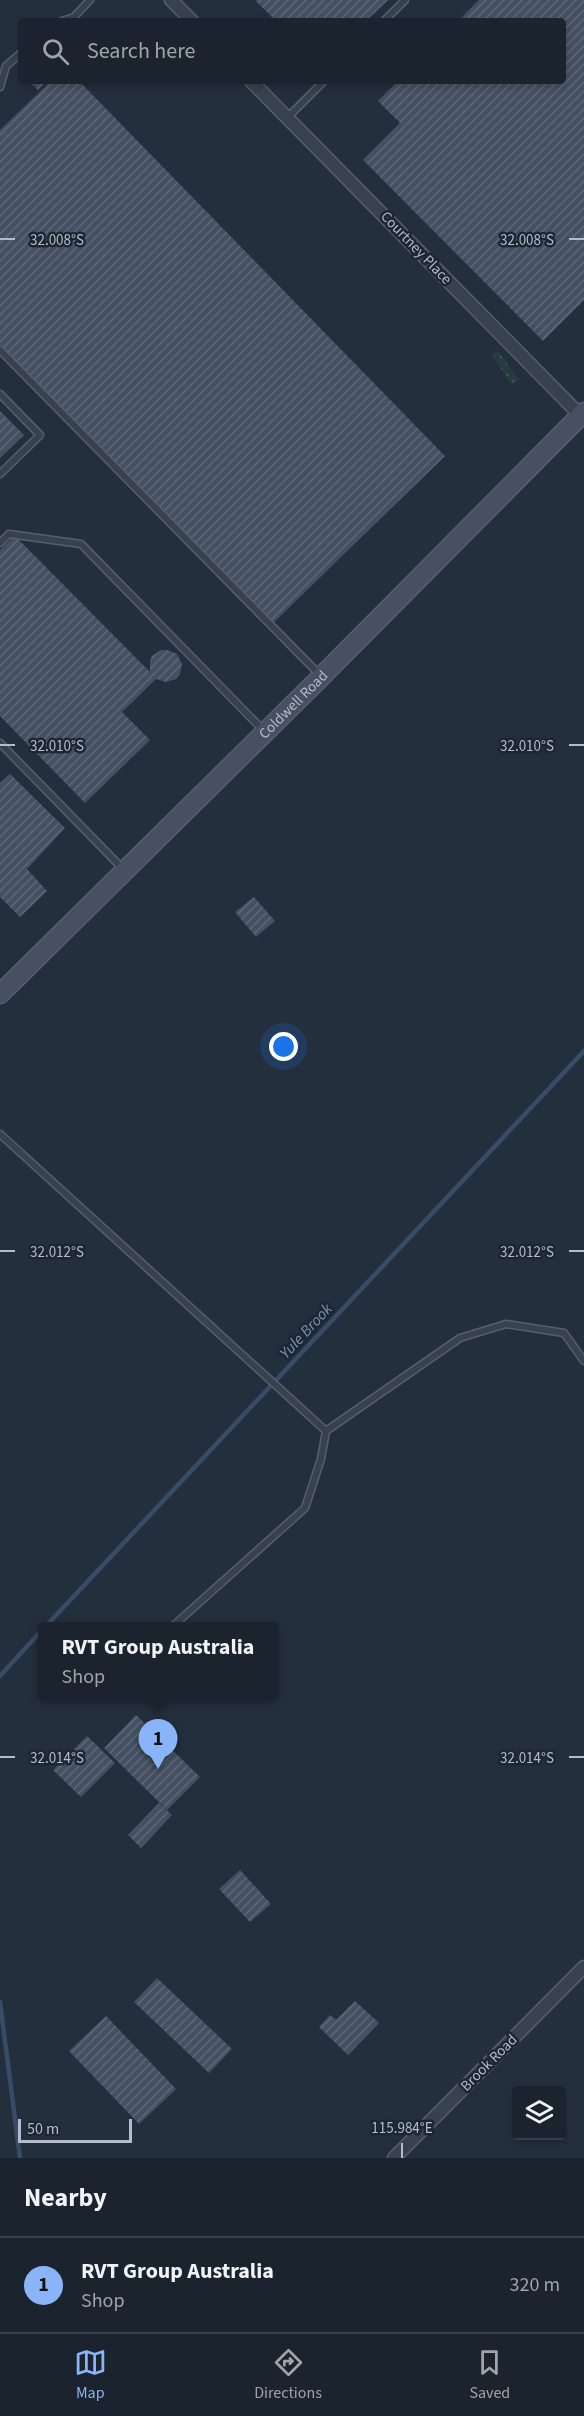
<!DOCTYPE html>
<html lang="en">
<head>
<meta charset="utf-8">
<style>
  :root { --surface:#1b232e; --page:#282f3a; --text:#f1f3f6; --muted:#a0a4aa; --line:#39404a; --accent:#8ab4f8 }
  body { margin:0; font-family:"Source Sans 3",sans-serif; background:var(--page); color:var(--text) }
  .controls { position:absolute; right:18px; bottom:18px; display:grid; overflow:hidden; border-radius:6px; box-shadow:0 3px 9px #0003 }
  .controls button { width:54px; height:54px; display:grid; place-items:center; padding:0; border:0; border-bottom:2px solid var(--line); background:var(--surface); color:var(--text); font:30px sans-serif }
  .scale { position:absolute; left:18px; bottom:15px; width:114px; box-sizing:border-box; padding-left:6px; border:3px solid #b4bcc9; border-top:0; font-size:16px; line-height:21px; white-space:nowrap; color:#b4bcc9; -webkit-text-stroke:4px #1d2633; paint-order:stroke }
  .you { position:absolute; left:284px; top:1047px; width:21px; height:21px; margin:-15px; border:4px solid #fff; border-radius:50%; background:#1a73e8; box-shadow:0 0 0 9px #1a73e833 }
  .badge { display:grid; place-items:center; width:39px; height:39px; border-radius:50%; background:var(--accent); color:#111; font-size:20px; font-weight:700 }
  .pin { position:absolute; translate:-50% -50px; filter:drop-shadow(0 2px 3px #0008) }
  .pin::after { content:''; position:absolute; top:32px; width:21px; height:18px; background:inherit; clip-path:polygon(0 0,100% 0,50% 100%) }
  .popup { position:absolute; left:38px; top:1622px; width:240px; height:78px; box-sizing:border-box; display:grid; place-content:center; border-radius:6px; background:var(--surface); filter:drop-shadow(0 2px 4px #0005); font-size:20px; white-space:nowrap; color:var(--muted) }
  .popup b { font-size:22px; color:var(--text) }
  .popup::after { content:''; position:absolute; left:50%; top:100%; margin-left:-12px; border:12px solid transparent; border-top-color:var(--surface) }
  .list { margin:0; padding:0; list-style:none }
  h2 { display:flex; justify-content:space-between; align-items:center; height:78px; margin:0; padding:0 24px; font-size:26px }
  h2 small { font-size:20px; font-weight:400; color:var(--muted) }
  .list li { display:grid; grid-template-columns:39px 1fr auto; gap:18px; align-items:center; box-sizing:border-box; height:96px; padding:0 24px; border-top:2px solid var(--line) }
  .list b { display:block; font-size:22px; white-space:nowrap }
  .list p { margin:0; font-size:20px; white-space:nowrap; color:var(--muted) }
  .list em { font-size:20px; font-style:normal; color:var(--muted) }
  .icon { flex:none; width:33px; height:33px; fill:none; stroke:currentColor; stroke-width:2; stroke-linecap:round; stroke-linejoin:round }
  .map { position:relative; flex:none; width:584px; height:2158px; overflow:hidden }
  .search { position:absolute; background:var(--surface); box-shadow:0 3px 9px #0003; left:18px; right:18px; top:18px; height:66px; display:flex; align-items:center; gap:15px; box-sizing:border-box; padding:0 21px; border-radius:6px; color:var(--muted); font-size:22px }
  .sheet { height:174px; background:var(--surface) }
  nav { display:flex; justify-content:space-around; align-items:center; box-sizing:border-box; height:84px; border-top:2px solid var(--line); background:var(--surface); font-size:16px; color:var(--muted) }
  nav a { display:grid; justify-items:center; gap:3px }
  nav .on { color:var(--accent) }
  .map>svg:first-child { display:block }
  .grass { fill:url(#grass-dots) }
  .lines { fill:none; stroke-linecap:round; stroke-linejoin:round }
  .stream { stroke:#394c67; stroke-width:4.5 }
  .building { fill:url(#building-hatch) }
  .lane-casing { stroke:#565f6c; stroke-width:9 }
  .street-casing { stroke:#565f6c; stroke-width:15 }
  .secondary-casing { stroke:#565f6c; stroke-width:21 }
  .lane { stroke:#38414e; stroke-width:6 }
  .street { stroke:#38414e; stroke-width:12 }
  .secondary { stroke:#465061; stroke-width:18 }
  .ticks { fill:none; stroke:#b4bcc9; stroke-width:2 }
  .labels { text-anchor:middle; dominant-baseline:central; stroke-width:5; stroke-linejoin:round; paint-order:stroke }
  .street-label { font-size:15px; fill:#b4bcc9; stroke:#1d2633 }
  .water-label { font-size:16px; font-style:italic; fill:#7c92b1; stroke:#1d2633 }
  .ticks-label { font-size:15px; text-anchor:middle; fill:#b4bcc9; stroke:#1d2633; stroke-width:5; stroke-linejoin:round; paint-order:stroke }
</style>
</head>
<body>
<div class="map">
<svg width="584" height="2158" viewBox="0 0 584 2158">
  <defs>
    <pattern id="grass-dots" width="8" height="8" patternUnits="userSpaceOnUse" patternTransform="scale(1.5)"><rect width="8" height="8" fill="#263c3f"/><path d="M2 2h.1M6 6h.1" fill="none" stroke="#435659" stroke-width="1.8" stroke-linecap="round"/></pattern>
    <pattern id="building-hatch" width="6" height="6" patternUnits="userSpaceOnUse" patternTransform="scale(1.5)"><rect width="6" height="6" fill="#455162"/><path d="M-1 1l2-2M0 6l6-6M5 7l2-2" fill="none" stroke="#5d6877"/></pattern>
  </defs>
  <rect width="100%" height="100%" fill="#242f3e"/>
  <!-- grass -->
  <path class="grass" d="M499 352 519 380 512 385 491 354Z"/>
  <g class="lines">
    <!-- stream -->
    <path class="stream" d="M46 1626 584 1051
      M0 1676 42 1630
      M0 2002 20 2158"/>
  </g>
  <!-- building -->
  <path class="building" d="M255 0H388L366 21H276Z
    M479 0H584V300L543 341 363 160 400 123 378 101 398 81H563V21H458Z
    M29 81H47L38 90Z
    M51 81H79L445 456 269 627 0 351V130Z
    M0 411 24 435 0 458Z
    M15 536 150 672V661L152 656 161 650H167L177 654 182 664 180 674 176 679 166 682 156 679 122 712 150 740 85 803 0 716V550Z
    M10 774 65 828 27 869 47 891 20 917 0 897V783Z
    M254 897 275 921 256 937 235 912Z
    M136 1715 200 1777 167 1810 104 1748Z
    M87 1736 115 1763 81 1797 53 1770Z
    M159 1803 172 1815 141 1848 128 1835Z
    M240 1870 271 1904 250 1922 219 1889Z
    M157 1978 232 2049 209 2073 134 2002Z
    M355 2001 379 2023 348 2055 319 2027 330 2015 336 2020Z
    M106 2016 176 2089 139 2124 69 2051Z"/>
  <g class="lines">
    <defs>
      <path id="lane" d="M62 21 74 17 90 0
        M384 21 405 0
        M0 87 6 66 21 53
        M287 118 324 81
        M0 350 320 675
        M0 394 40 435 0 474
        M0 543 9 534 81 544 263 730
        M0 743 123 869
        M0 1134 326 1431 460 1338 506 1324 564 1333 584 1361
        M173 1626 305 1508 321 1459 326 1431"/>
      <path id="street" d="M171 0 192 21
        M251 81 581 416
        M394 2158 584 1967"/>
      <g id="secondary">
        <path id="s1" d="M0 994 317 681 584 412"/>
      </g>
    </defs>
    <!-- lane casing -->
    <use href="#lane" class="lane-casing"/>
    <!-- street casing -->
    <use href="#street" class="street-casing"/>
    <!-- secondary casing -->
    <use href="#secondary" class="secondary-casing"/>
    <!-- lane -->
    <use href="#lane" class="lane"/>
    <!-- street -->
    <use href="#street" class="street"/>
    <!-- secondary -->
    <use href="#secondary" class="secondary"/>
  </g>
  <!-- ticks -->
  <path class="ticks" d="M0 239H15M569 239H584M0 745H15M569 745H584M0 1251H15M569 1251H584M0 1757H15M569 1757H584M402 2143V2158"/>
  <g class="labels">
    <!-- street labels -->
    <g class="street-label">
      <text transform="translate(416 248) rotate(46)">Courtney Place</text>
      <text stroke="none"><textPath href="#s1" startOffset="412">Coldwell Road</textPath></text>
      <text transform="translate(489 2063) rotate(-45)">Brook Road</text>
    </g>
    <!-- water labels -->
    <g class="water-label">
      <text transform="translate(306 1331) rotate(-47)">Yule Brook</text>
    </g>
  </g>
  <g class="ticks-label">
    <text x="57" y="245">32.008°S</text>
    <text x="527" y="245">32.008°S</text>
    <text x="57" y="751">32.010°S</text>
    <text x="527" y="751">32.010°S</text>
    <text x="57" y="1257">32.012°S</text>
    <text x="527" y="1257">32.012°S</text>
    <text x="57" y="1763">32.014°S</text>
    <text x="527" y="1763">32.014°S</text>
    <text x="402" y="2133">115.984°E</text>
  </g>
</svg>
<div class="controls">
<button><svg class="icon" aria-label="layers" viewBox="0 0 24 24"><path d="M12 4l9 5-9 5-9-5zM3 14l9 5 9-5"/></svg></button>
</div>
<div class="scale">50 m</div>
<div class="you"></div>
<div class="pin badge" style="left:158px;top:1769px">1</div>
<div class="popup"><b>RVT Group Australia</b>Shop</div>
<div class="search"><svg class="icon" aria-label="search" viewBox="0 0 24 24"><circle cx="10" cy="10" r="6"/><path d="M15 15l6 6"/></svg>Search here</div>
</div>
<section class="sheet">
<h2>Nearby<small></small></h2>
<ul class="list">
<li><span class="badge">1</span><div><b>RVT Group Australia</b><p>Shop</p></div><em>320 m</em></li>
</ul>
</section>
<nav>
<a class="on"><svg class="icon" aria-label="map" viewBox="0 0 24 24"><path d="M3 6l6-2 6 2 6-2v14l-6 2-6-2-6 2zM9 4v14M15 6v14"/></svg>Map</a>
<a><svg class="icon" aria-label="directions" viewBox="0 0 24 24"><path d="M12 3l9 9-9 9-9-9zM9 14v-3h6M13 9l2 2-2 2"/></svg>Directions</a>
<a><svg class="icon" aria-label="saved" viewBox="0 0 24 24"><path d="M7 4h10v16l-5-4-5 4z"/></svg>Saved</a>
</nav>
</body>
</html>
